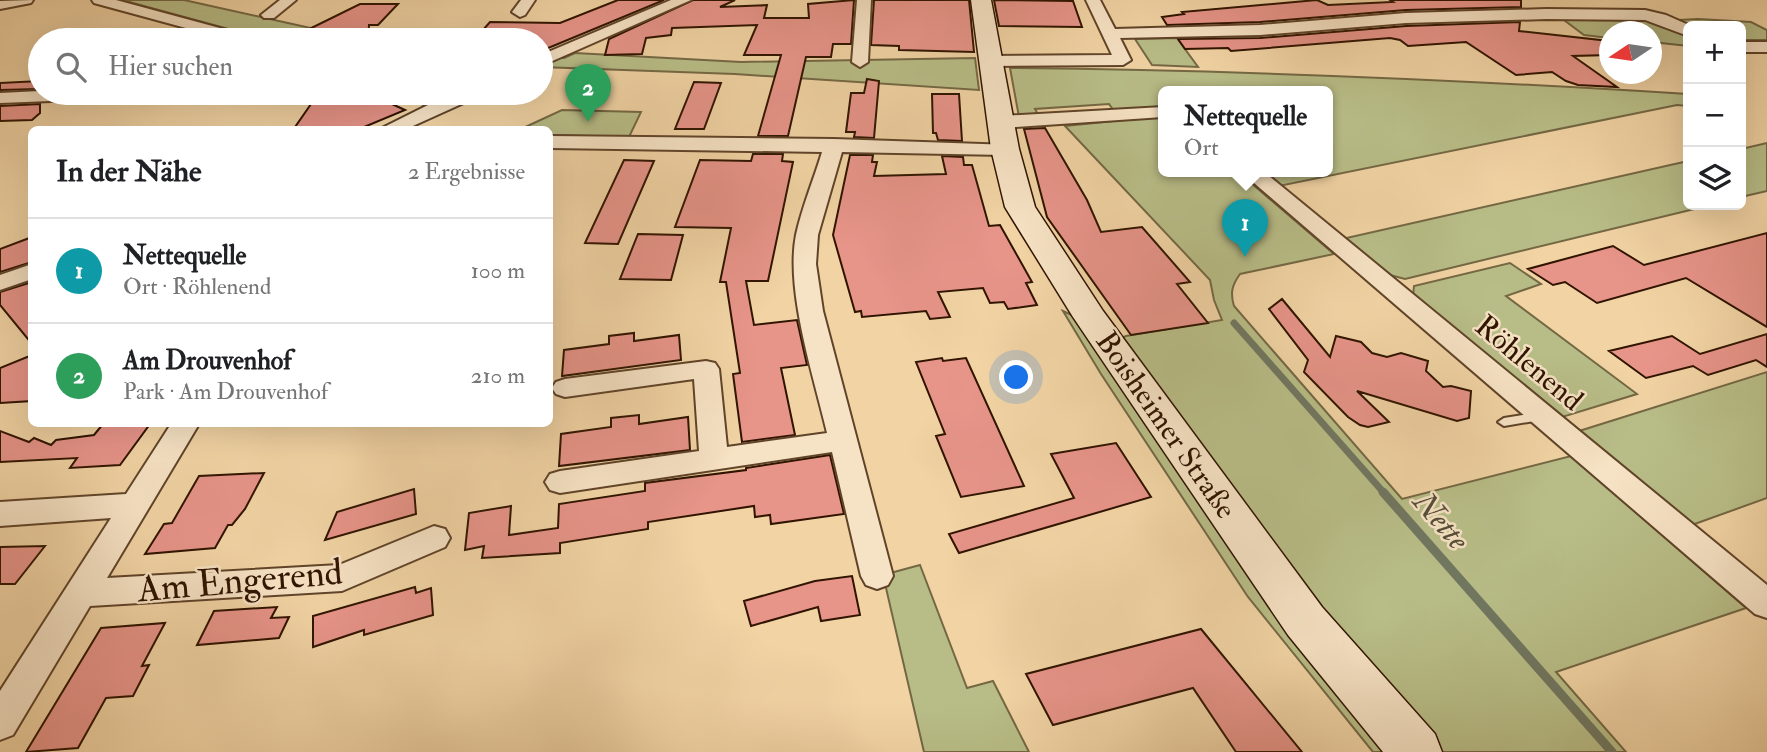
<!DOCTYPE html>
<html lang="de">
<head>
<meta charset="utf-8">
<style>
  :root { --surface:#fff; --page:#f2f2f2; --text:#202124; --muted:#757577; --line:#e0e0e0; --accent:#8f2418 }
  body { margin:0; font-family:"IM FELL Double Pica",serif; background:var(--page); color:var(--text) }
  .controls { position:absolute; right:21px; top:21px; display:grid; overflow:hidden; border-radius:10px; box-shadow:0 7px 28px #0002 }
  .controls button { width:63px; height:63px; display:grid; place-items:center; padding:0; border:0; border-bottom:2px solid var(--line); background:var(--surface); color:var(--text); font:35px sans-serif }
  .compass { position:absolute; left:1599px; top:21px; width:63px; height:63px; border-radius:50%; background:var(--surface); box-shadow:0 7px 28px #0002; rotate:257deg }
  .you { position:absolute; left:1017px; top:378px; width:24px; height:24px; margin:-18px; border:5px solid #fff; border-radius:50%; background:#1a73e8; box-shadow:0 0 0 10px #1a73e833 }
  .badge { display:grid; place-items:center; width:46px; height:46px; border-radius:50%; background:var(--accent); color:#fff; font-size:23px; font-weight:700 }
  .pin { position:absolute; translate:-50% -58px; filter:drop-shadow(0 2px 4px #0008) }
  .pin::after { content:''; position:absolute; top:37px; width:24px; height:21px; background:inherit; clip-path:polygon(0 0,100% 0,50% 100%) }
  .popup { position:absolute; left:1158px; top:86px; width:175px; height:91px; box-sizing:border-box; display:grid; place-content:center; border-radius:10px; background:var(--surface); filter:drop-shadow(0 2px 5px #0005); font-size:23px; white-space:nowrap; color:var(--muted) }
  .popup b { font-size:26px; color:var(--text) }
  .popup::after { content:''; position:absolute; left:50%; top:100%; margin-left:-14px; border:14px solid transparent; border-top-color:var(--surface) }
  .list { margin:0; padding:0; list-style:none }
  h2 { display:flex; justify-content:space-between; align-items:center; height:91px; margin:0; padding:0 28px; font-size:30px }
  h2 small { font-size:23px; font-weight:400; color:var(--muted) }
  .list li { display:grid; grid-template-columns:46px 1fr auto; gap:21px; align-items:center; box-sizing:border-box; height:105px; padding:0 28px; border-top:2px solid var(--line) }
  .list b { display:block; font-size:26px; white-space:nowrap }
  .list p { margin:0; font-size:23px; white-space:nowrap; color:var(--muted) }
  .list em { font-size:23px; font-style:normal; color:var(--muted) }
  .icon { flex:none; width:38px; height:38px; fill:none; stroke:currentColor; stroke-width:2; stroke-linecap:round; stroke-linejoin:round }
  .map { position:relative; flex:none; width:1767px; height:752px; overflow:hidden }
  .search { position:absolute; background:var(--surface); box-shadow:0 7px 28px #0002; left:28px; top:28px; width:525px; height:77px; display:flex; align-items:center; gap:18px; box-sizing:border-box; padding:0 24px; border-radius:38px; color:var(--muted); font-size:26px }
  .panel { position:absolute; background:var(--surface); box-shadow:0 7px 28px #0002; left:28px; top:126px; width:525px; height:301px; border-radius:10px }
  .map>svg:first-child { display:block }
  .green { fill:#b8bd87; stroke:#746844; stroke-width:2 }
  .lines { fill:none; stroke-linecap:round; stroke-linejoin:round }
  .stream-far1 { stroke:#717761; stroke-width:7 }
  .stream { stroke:#717761; stroke-width:9 }
  .building { fill:#e79489; stroke:#301400; stroke-width:2 }
  .lane-casing { stroke:#604429; stroke-width:4 }
  .street-casing { stroke:#604429; stroke-width:4 }
  .secondary-casing { stroke:#301400; stroke-width:3 }
  .lane { fill:#f6e2c4; fill-rule:evenodd }
  .street { fill:#f6e2c4; fill-rule:evenodd }
  .secondary { fill:#f6e2c4; fill-rule:evenodd }
  .labels { text-anchor:middle; dominant-baseline:central; stroke-width:5; stroke-linejoin:round; paint-order:stroke }
  .street-label { font-size:30px; fill:#301400; stroke:#f6e2c4 }
  .water-label { font-size:32px; font-style:italic; fill:#564e38; stroke:#f6e2c4 }
  .near-street-label { font-size:37px; fill:#301400; stroke:#f6e2c4 }
</style>
</head>
<body>
<div class="map">
<svg width="1767" height="752" viewBox="0 0 1767 752">
  <rect width="100%" height="100%" fill="#f1d3a4"/>
  <filter id="stains"><feTurbulence type="fractalNoise" baseFrequency=".00286" numOctaves="4"/><feColorMatrix values="0 0 0 0 .2 0 0 0 0 .09 0 0 0 0 .02 0 0 0 .5 -.17"/></filter>
  <radialGradient id="worn" r=".72"><stop offset=".6" stop-color="#630" stop-opacity="0"/><stop offset="1" stop-color="#630" stop-opacity=".3"/></radialGradient>
  <!-- green -->
  <path class="green" d="M122 0H184L315 29 405 40H298L279 38 281 40H269Z
    M1560 17 1647 19 1665 23 1688 36V46L1652 42V32H1610L1609 38 1584 35Z
    M1698 19 1751 22 1767 30V40H1741V26H1688L1677 20Z
    M1177 38 1198 67 1152 65 1135 39Z
    M575 53 741 62 975 58 979 90 735 74 541 67V57L564 58Z
    M1010 68C1236 70 1463 80 1688 94V106L1677 105 1279 186 1261 171H1327V91H1163V108L1114 111 1109 104 1035 109 1039 116 1019 117Z
    M562 110 641 112 629 137 550 135V130L521 129Z
    M1163 116V171H1237L1334 254 1240 274C1232 285 1230 293 1234 306L1402 499 1571 456 1746 608 1556 672 1626 752H1431L1117 340 1126 336 1222 320 1214 300 1210 280 1065 126Z
    M1767 143V191L1741 197V149Z
    M1688 161V205H1711L1405 279 1386 274 1342 239Z
    M1510 263 1541 284 1506 296 1637 394 1559 418 1413 296 1414 286Z
    M1063 311 1076 317 1397 752H1373L1248 597 1101 374Z
    M1767 372V498L1689 526 1576 432Z
    M920 565 967 688 993 681 1029 752H924L883 575Z"/>
  <g class="lines">
    <!-- stream-far1 -->
    <path class="stream-far1" d="M1234 323 1385 494"/>
    <!-- stream -->
    <path class="stream" d="M1383 492 1612 752"/>
  </g>
  <!-- building -->
  <path class="building" d="M618 0H664L541 51V40H474L490 22 560 23Z
    M693 0H735L720 7 767 5 764 18H809L808 4 854 0 851 44H833L831 57H806L788 136H758L781 55H744L757 25 672 28 671 35 646 38 642 54 605 55 609 39Z
    M874 0H969L974 52 899 50V46L871 45Z
    M994 0 1073 1 1082 27 999 26Z
    M1317 0 1328 5 1393 2 1390 0H1521V7L1406 10 1260 22 1167 25 1162 17 1184 14 1182 12Z
    M360 4H398L378 25H369L368 40H287Z
    M1520 22 1519 31 1609 41V55L1573 56 1617 87 1578 85 1566 81 1552 72 1516 75 1466 42 1408 46 1400 40 1390 38 1231 51 1228 48 1185 49 1178 39 1260 38 1406 26Z
    M867 79 879 81 874 138 854 137 855 132H846L851 93H864Z
    M40 81V89L0 90V83Z
    M694 82 721 83 704 129H675Z
    M398 93 405 100 394 105 405 110 357 130H293L318 94Z
    M932 94H959L962 141 938 140 936 133H933Z
    M40 104V113L32 120 0 121V106Z
    M1045 128 1087 200 1101 232 1142 227 1190 282 1177 284 1208 323 1131 335 1047 217 1024 129Z
    M753 154H783L782 161 793 162 768 281H746L754 325 797 320 807 365 781 368 795 435 742 442 733 374 740 373 726 282H720L731 228 675 227 700 160 751 161Z
    M850 155H873L872 162H877L874 176 946 174 942 156 963 157 964 165H972L989 226 1000 225 1032 282 1026 283 1037 305 1008 309 1004 302 990 303 983 288 938 292 950 317 930 319 926 311 862 317 861 311 855 312 833 235Z
    M624 160 654 161 618 244 585 243Z
    M1767 233V327L1686 278 1597 303 1565 282 1553 285 1528 269 1613 246 1644 265Z
    M638 234 683 235 671 280 620 279Z
    M32 237V262L0 272V249Z
    M32 282V344L0 305V292Z
    M1282 299 1330 357 1336 336 1361 342 1372 353 1387 357 1401 353 1428 361 1426 371 1443 387 1451 386 1471 391 1469 418 1457 421 1357 391 1389 422 1368 427 1360 425 1348 417 1304 372 1308 360 1269 309Z
    M634 333V341L679 335 681 360 562 376 564 350 609 344V336Z
    M1767 334V367L1756 360 1708 375 1693 366 1646 378 1609 351 1672 336 1700 354Z
    M32 355V401L0 403V368Z
    M942 358 943 361 966 358 1024 486 961 497 936 436 945 434 916 362Z
    M639 415V424L688 417 690 450 559 466 561 434 611 427V418Z
    M103 424H150L120 465 70 468 77 458 0 462V431L29 442 34 438 51 445 56 440 94 435Z
    M1116 443 1151 497 959 553 949 534 1074 498 1051 454Z
    M830 455 844 514 771 524 770 515 755 517 754 506 648 522V529L560 543V553L482 558 484 546 465 550 469 513 511 506 509 535 558 528 559 504 645 491V483L746 470V468Z
    M264 473 245 509 232 525H228L215 548 145 554 164 524 172 523 199 476Z
    M414 489 416 514 325 540 337 512Z
    M45 546 15 584H0V547Z
    M852 576 860 615 821 621 818 607 751 626 744 601 815 581Z
    M415 587 416 593 431 588 433 615 364 635V630L313 647V616Z
    M277 607 271 618 289 617 279 638 197 645 214 611Z
    M165 623 142 666 149 665 133 696 106 698 78 748 26 752 101 628Z
    M1201 629 1302 752H1236L1193 688 1053 725 1026 674Z"/>
  <g class="lines">
    <defs>
      <path id="lane" d="M1541 412 1546 413 1547 416 1546 419 1504 426 1498 422 1504 418Z"/>
      <path id="street" d="M33 0 31 3 0 9V1Z
        M92 0H116L253 37 255 40H230L94 3Z
        M280 0H296L274 18H264L261 15Z
        M521 0H535L525 15 520 17 512 12Z
        M671 0H691L541 66V55Z
        M857 0H871L868 62 860 67 852 62Z
        M1086 0H1100L1115 29 1260 25 1406 13 1546 9 1645 10 1666 15 1691 26H1688V36L1645 20 1546 19 1406 23 1260 35 1120 38 1131 60 1123 65 991 66 983 61 991 56 1112 55Z
        M1741 42H1767V52H1741Z
        M40 91V93H137L128 98 0 103V93Z
        M400 93H425L443 99 457 93H480L477 97 404 130H378L428 105 403 97Z
        M1163 107V117L1002 128 993 122 1002 116Z
        M550 136 834 139 1012 145 1015 149 1005 155 842 152 818 235 816 264 823 311 893 576 888 585 877 589 866 585 861 576 832 452 560 493 550 490 545 482 550 474 560 471 699 451 694 379 565 397 556 394 552 388 556 382 565 379 706 361 715 363 719 369 727 447 827 433C814 377 785 291 796 235 802 207 814 179 822 152L550 148Z
        M1240 171H1263L1767 585V618L1755 614Z
        M32 264V279L0 290V275Z
        M171 424H199L107 578 339 565 434 526 445 529 450 538 445 547 342 591 90 606 13 735 0 740V691L111 518 0 526V502L126 494Z"/>
      <path id="secondary" d="M971 0H991L1019 149 1035 207 1103 311 1322 607 1435 734 1442 752H1383L1288 635 1073 317 1005 207 991 149Z"/>
    </defs>
    <!-- lane casing -->
    <use href="#lane" class="lane-casing"/>
    <!-- street casing -->
    <use href="#street" class="street-casing"/>
    <!-- secondary casing -->
    <use href="#secondary" class="secondary-casing"/>
    <!-- lane -->
    <use href="#lane" class="lane"/>
    <!-- street -->
    <use href="#street" class="street"/>
    <!-- secondary -->
    <use href="#secondary" class="secondary"/>
  </g>
  <g class="labels">
    <!-- street labels -->
    <g class="street-label">
      <text transform="translate(1529 363) rotate(40)">Röhlenend</text>
      <text transform="translate(1166 425) rotate(55)">Boisheimer Straße</text>
    </g>
    <!-- water labels -->
    <g class="water-label">
      <text transform="translate(1441 521) rotate(49)">Nette</text>
    </g>
    <!-- near-street labels -->
    <g class="near-street-label">
      <text transform="translate(240 581) rotate(-5)">Am Engerend</text>
    </g>
  </g>
  <rect width="100%" height="100%" filter="url(#stains)"/>
  <rect width="100%" height="100%" fill="url(#worn)"/>
</svg>
<div class="controls">
<button>+</button>
<button>−</button>
<button><svg class="icon" aria-label="layers" viewBox="0 0 24 24"><path d="M12 4l9 5-9 5-9-5zM3 14l9 5 9-5"/></svg></button>
</div>
<svg class="compass" viewBox="-18 -18 36 36"><path d="M0-13l5 13h-10z" fill="#e53935"/><path d="M0 13l5-13h-10z" fill="#757577"/></svg>
<div class="you"></div>
<div class="pin badge" style="left:1245px;top:257px;background:#0f9aa8">1</div>
<div class="popup"><b>Nettequelle</b>Ort</div>
<div class="pin badge" style="left:588px;top:122px;background:#2e9e5b">2</div>
<div class="search"><svg class="icon" aria-label="search" viewBox="0 0 24 24"><circle cx="10" cy="10" r="6"/><path d="M15 15l6 6"/></svg>Hier suchen</div>
<section class="panel">
<h2>In der Nähe<small>2 Ergebnisse</small></h2>
<ul class="list">
<li><span class="badge" style="background:#0f9aa8">1</span><div><b>Nettequelle</b><p>Ort · Röhlenend</p></div><em>100 m</em></li>
<li><span class="badge" style="background:#2e9e5b">2</span><div><b>Am Drouvenhof</b><p>Park · Am Drouvenhof</p></div><em>210 m</em></li>
</ul>
</section>
</div>
</body>
</html>
